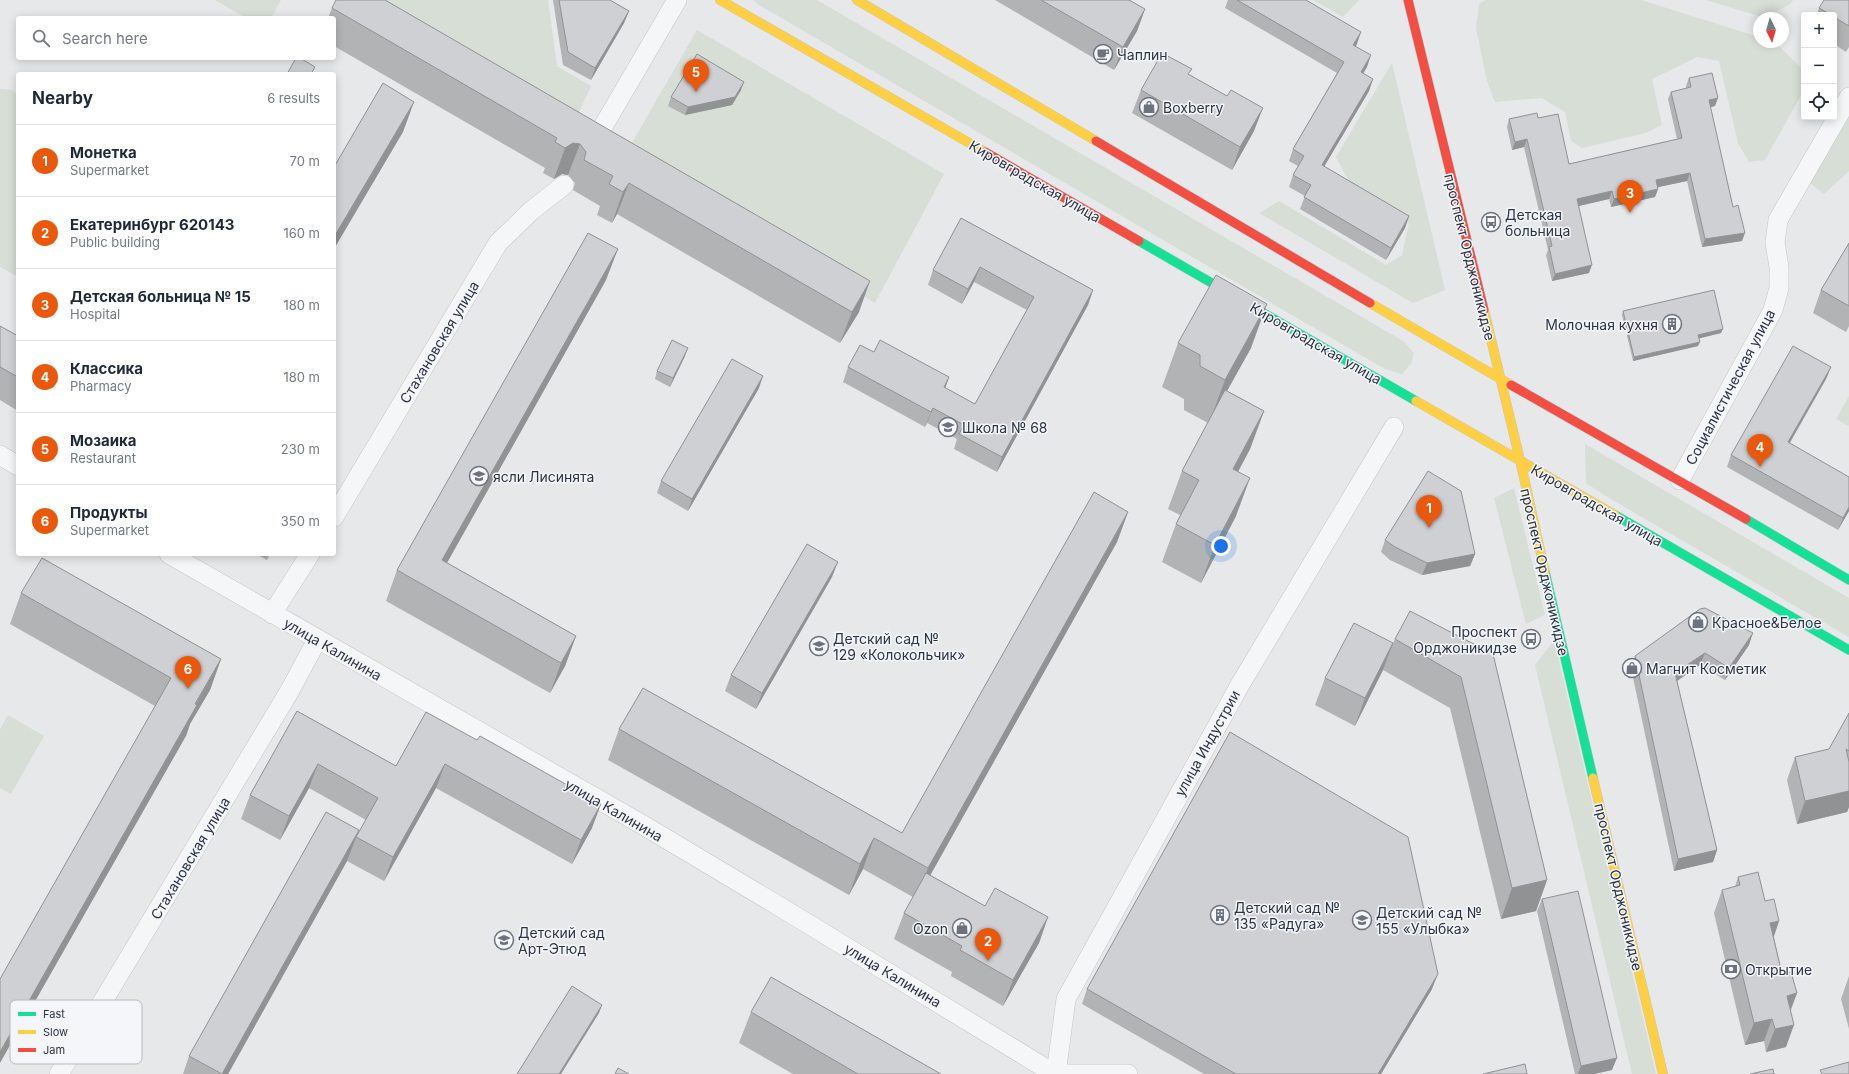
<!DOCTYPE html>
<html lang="en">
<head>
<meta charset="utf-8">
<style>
  :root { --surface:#fff; --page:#f6f6f7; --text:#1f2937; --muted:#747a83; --line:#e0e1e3; --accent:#ea580c }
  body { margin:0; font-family:Inter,sans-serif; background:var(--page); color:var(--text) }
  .controls { position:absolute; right:12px; top:12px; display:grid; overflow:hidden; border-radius:4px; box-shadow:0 2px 10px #0003 }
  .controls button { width:36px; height:36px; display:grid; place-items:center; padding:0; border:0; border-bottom:1px solid var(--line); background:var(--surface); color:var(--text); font:20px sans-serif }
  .compass { position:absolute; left:1753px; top:12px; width:36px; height:36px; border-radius:50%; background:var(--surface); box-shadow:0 2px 10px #0003; rotate:175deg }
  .you { position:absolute; left:1221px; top:546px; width:14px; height:14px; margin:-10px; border:3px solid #fff; border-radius:50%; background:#1a73e8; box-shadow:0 0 0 6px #1a73e833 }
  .badge { display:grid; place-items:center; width:26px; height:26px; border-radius:50%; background:var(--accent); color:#fff; font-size:13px; font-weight:700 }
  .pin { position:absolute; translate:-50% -33px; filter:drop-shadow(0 1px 2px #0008) }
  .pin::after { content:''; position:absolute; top:21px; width:14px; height:12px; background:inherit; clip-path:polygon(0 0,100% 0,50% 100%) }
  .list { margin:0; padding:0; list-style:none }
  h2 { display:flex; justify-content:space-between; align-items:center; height:52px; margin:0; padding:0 16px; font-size:17px }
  h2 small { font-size:13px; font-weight:400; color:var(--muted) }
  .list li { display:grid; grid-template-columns:26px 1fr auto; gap:12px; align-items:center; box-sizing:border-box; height:72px; padding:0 16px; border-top:1px solid var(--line) }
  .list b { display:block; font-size:15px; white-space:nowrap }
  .list p { margin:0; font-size:13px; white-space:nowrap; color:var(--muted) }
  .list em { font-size:13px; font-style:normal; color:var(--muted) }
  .icon { flex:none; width:22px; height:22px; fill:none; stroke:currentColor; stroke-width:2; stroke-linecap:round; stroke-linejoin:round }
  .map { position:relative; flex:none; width:1849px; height:1074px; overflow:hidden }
  .search { position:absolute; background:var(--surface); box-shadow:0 2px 10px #0003; left:16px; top:16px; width:320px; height:44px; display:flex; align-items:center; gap:10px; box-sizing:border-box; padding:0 14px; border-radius:4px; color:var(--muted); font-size:15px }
  .panel { position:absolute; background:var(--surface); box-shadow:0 2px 10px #0003; left:16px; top:72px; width:320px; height:484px; border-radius:4px }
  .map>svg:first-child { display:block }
  .green { fill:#d6ded6 }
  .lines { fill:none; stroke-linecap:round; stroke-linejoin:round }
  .street-casing { stroke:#c4c6c8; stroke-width:20 }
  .fast-casing { stroke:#c4c6c8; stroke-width:10 }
  .slow-casing { stroke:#c4c6c8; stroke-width:10 }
  .jam-casing { stroke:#c4c6c8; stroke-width:10 }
  .street { stroke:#f5f6f7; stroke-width:19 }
  .fast { stroke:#16e098; stroke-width:9 }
  .slow { stroke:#ffcf43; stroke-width:9 }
  .jam { stroke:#f24e42; stroke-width:9 }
  .wall { fill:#b1b3b5 }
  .shaded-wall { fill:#909294 }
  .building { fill:#ced0d3; stroke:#909294 }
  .labels { text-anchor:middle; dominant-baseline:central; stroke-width:3; stroke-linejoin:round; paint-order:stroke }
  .poi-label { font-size:14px; fill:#2b3445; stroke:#f4f6f9; text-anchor:start }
  .street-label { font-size:14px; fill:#2b3445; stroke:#f4f6f9 }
  .key { fill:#f4f6f9; stroke:#b8bcc3; stroke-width:1 }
  .key-label { font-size:11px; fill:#2b3445 }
</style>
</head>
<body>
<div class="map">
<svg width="1849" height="1074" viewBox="0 0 1849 1074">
  <rect width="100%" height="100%" fill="#e6e8ea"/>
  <!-- green -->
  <path class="green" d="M215 0H281L271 18H246Z
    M360 0H548L557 66 591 86 574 123Z
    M753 0H817L1403 341 1414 353 1411 364 1402 374 1385 369 759 5Z
    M1313 0H1359L1343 17Z
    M1486 0H1641L1759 37V42H1775L1802 69 1804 90 1765 160 1749 162 1738 143 1719 61 1697 57 1652 79 1662 125 1646 133 1582 148 1571 141 1565 112 1542 98 1495 102 1487 81 1476 28 1479 4Z
    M1706 0H1793L1790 4 1765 18Z
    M697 30 944 174 875 303 626 153Z
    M1392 63 1445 290 1413 303 1259 213 1279 201 1386 265 1402 255 1409 223 1353 189 1336 157Z
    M0 89 12 90 18 94V277L0 267Z
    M1849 114V171L1824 194 1810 183Z
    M1849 396V426L1836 419Z
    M1585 444 1849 598V637L1609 498 1586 483Z
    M1514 488 1545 615 1526 624 1494 498Z
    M1554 640 1656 1074H1632L1535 665Z
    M8 715 44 736 11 794 0 788V729Z"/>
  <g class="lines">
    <defs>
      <path id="street" d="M594 142 677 0
        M0 455 18 466
        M1680 480 1773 310 1779 288V267L1775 243 1778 220 1849 97
        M334 517 498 243 531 211 564 185
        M169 554 643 825 777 905 1055 1074
        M272 614 310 554
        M59 1074 289 692 317 640
        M1056 1074 1066 999 1241 683 1394 427
        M1063 1074H1128"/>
      <path id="fast" d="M1139 241 1416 401
        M1615 515 1849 650
        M1746 519 1849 580
        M1545 572 1593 778"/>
      <path id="slow" d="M720 0 985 152
        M857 0 1096 141
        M1370 303 1511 385
        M1484 310 1520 460 1545 572
        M1416 401 1615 515
        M1593 778 1663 1074"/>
      <path id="jam" d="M1408 0 1484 310
        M1096 141 1370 303
        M985 152 1139 241
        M1511 385 1746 519"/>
    </defs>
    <!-- street casing -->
    <use href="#street" class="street-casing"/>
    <!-- fast casing -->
    <use href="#fast" class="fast-casing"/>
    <!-- slow casing -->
    <use href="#slow" class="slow-casing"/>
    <!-- jam casing -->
    <use href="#jam" class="jam-casing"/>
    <!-- street -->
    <use href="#street" class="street"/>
    <!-- fast -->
    <use href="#fast" class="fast"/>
    <!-- slow -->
    <use href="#slow" class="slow"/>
    <!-- jam -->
    <use href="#jam" class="jam"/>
  </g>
  <!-- wall -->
  <path class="wall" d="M385 0 859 312 840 343 617 214 612 223 597 215 600 206 573 190 575 183 568 175 562 174 554 179 543 173 545 168 334 46V18H328L332 8Z
    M553 0H610L629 11 624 23 591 80 563 65Z
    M995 0H1129L1145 9 1137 31 1114 70Z
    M1228 0H1306L1357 44 1356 46 1367 67 1363 73 1369 91 1324 166 1409 216 1405 228 1386 260 1300 209 1305 196 1289 187 1293 175 1298 166 1289 161 1293 149 1337 73 1225 8Z
    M1849 0V47L1846 52 1834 44V15H1817L1819 8Z
    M1189 75 1227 96 1254 131 1232 170 1132 113 1141 90Z
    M1689 78 1715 106 1710 107 1733 207 1742 241 1702 247 1687 181 1658 187V189L1655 197 1611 207 1609 199 1579 206 1589 273 1552 281 1546 255 1548 250 1524 147 1512 150 1507 127 1509 119 1538 118 1569 164 1677 139 1668 99 1671 92 1686 88V86Z
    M741 90 732 105 685 115 668 106 671 97Z
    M961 218 1093 290 1088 305 997 472 954 449 957 439 927 423 925 427 843 382 848 367 874 352 949 377 945 388 975 404 1027 310 974 282 962 304 928 285 933 270Z
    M1849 243V326L1846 332 1813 313 1821 290Z
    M606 280 447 563 576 636 565 666 550 693 386 601 397 570Z
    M1623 311 1721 333 1699 338 1698 346 1633 361 1622 315Z
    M0 326 18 336V411L0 400Z
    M1178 343 1251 348 1227 391 1264 411 1250 449 1238 472 1236 516 1201 583 1162 562 1176 524 1180 515 1168 509 1182 471 1208 423 1184 410V399L1162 387Z
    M685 356 670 387 655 379 657 371Z
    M1831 367 1826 379 1790 443 1849 511 1838 530 1727 467 1731 455Z
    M759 388 688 511 657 493 661 481Z
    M1128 512 1117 542 930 875 985 906 1048 917 1039 943 1003 1006 951 976 952 972 894 939 904 913 913 897 863 869 849 895 608 760 619 729 902 833Z
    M1385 540 1475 554 1470 566 1422 575 1390 560 1381 552Z
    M256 554H270L267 560Z
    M832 577 756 709 725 691 731 675Z
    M21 593 221 659 210 690 190 724 186 736 155 706 10 624Z
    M1395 639 1493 654 1547 880 1536 911 1501 919 1450 708 1383 670 1355 726 1315 705 1325 678 1393 643Z
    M1749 645 1725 680 1700 665 1677 681 1717 850 1713 862 1674 871 1631 668 1635 656Z
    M297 711 396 766 426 712 592 828 572 864 436 788 384 881 347 861 228 1074H183L189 1056 356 837 366 820 309 788 280 840 241 819 250 795Z
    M1849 713V807L1847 812 1797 824 1787 780 1795 757 1829 749Z
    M1738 877 1765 901 1779 921 1774 937 1782 974 1797 993 1791 1010 1786 1047 1766 1052 1764 1041 1745 1045 1714 913 1722 890 1735 887Z
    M1542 899 1612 1070 1594 1074H1575L1537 911Z
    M1849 976V1029L1841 999Z
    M1087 989H1432L1381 1074H1204L1082 1004Z
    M751 1012 941 1074H793L739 1043Z"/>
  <!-- shaded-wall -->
  <path class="shaded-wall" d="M1145 9 1137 31 1114 70 1123 47Z
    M629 11 624 23 591 80 595 68Z
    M1361 32 1357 44 1349 57 1353 45Z
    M1371 55 1367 67 1357 84 1361 72Z
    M1373 79 1369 91 1318 177 1322 165Z
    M744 82 741 90 732 105 685 115 688 107Z
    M1718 98 1715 106 1706 108 1709 100Z
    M414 102 403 132 334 249V237Z
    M1263 108 1254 131 1232 170 1240 147Z
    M1527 139 1524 147 1512 150 1515 142Z
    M573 143 580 144 568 175 562 174 554 179 565 148Z
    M1690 173 1687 181 1654 188 1656 180Z
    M629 183 617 214 612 223 623 192Z
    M1658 189 1655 197 1611 207 1614 199Z
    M1612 191 1609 199 1574 207 1577 199Z
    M1409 216 1405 228 1386 260 1391 248Z
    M1745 233 1742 241 1702 247 1705 239Z
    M618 249 606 280 431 591 442 560Z
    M1592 265 1589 273 1552 281 1555 274Z
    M980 267 974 282 962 304 968 289Z
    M870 281 859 312 840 343 852 312Z
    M1093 290 1088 305 997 472 1002 457Z
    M1267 304 1251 348 1209 423 1225 380Z
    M1723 329 1721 333 1697 339 1698 335Z
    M1700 342 1698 346 1633 361 1634 357Z
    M688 348 685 356 670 387 673 378Z
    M1831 367 1826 379 1783 454 1788 442Z
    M763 376 759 388 688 511 692 499Z
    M949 377 944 392V387Z
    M933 408 927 423 925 427 931 412Z
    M1264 411 1250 449 1219 507 1233 469Z
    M1250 478 1236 516 1201 583 1215 545Z
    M1849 507V511L1838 530 1843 518Z
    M1128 512 1117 542 917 899 928 868Z
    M1475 554 1470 566 1422 575 1427 563Z
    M838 562 832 577 756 709 762 693Z
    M1753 633 1749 645 1725 680 1729 668Z
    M576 636 565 666 550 693 561 663Z
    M1393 643 1383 670 1355 726 1365 698Z
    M1705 653 1700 665 1671 685 1675 673Z
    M221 659 210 690 190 724 186 736 0 1063V1052Z
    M318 764 309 788 280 840 289 816Z
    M445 764 436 788 384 881 393 857Z
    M1849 791V807L1847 812 1797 824 1805 801Z
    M601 804 592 828 572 864 581 840Z
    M359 830 347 861 228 1074H222Z
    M874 838 863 869 849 895 860 864Z
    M1717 850 1713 862 1674 871 1678 859Z
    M1547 880 1536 911 1501 919 1512 888Z
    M1048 917 1039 943 1003 1006 1013 980Z
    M1779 921 1771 944 1770 923Z
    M1438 974 1432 989 1381 1074H1378Z
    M1797 993 1788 1016 1787 996Z
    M602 1005 599 1013 561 1074H559Z
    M1772 1019 1764 1041 1745 1045 1754 1023Z
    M1794 1025 1786 1047 1766 1052 1775 1029Z
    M1617 1058 1612 1070 1594 1074H1578L1581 1066Z"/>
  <!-- building -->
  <path class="building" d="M336 0H385L870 281 852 312 629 183 623 192 609 184 613 176 584 160 586 152 580 144 573 143 565 148 555 142 557 138 332 8Z
    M559 0H610L629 11 595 68 568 52Z
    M1041 0H1129L1145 9 1123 47Z
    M1237 0H1306L1361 32 1353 45 1371 55 1361 72 1373 79 1322 165 1409 216 1391 248 1304 197 1311 185 1293 175 1304 156 1293 149 1344 62Z
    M1824 0H1849V26L1834 17V15H1831L1819 8Z
    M1162 53 1192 69 1188 74 1227 96 1231 90 1263 108 1240 147 1141 90Z
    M697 54 744 82 735 97 688 107 671 97Z
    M296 58H300L315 67 311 74H287Z
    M1712 73 1718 98 1709 100 1733 207 1738 205 1745 233 1705 239 1690 173 1656 180 1658 189 1614 199 1612 191 1577 199 1592 265 1555 274 1549 247 1552 246 1527 139 1515 142 1509 119 1537 113 1538 118 1558 114 1569 164 1682 138 1671 92 1691 87 1689 78Z
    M383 83 414 102 334 237V167Z
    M961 218 1093 290 1002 457 959 434 964 425 933 408 931 412 848 367 860 345 874 352 880 340 949 377 944 387 975 404 1034 297 980 267 968 289 933 270Z
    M588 233 618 249 442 560 576 636 561 663 397 570Z
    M1849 243V306L1821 290Z
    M1216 275 1267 304 1225 380 1200 366V355L1178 343Z
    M1714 290 1723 329 1698 335 1700 342 1634 357 1623 311Z
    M0 326 18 336V377L0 367Z
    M672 340 688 348 673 378 657 371Z
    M1793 346 1831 367 1788 442 1849 477V507L1843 518 1731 455Z
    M732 359 763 376 692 499 661 481Z
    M1225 390 1264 411 1233 469 1250 478 1215 545 1176 524 1199 480 1182 471Z
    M1428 471 1461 491 1475 554 1427 563 1395 547 1385 540Z
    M1094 492 1128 512 928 868 874 838 860 864 619 729 643 688 902 833Z
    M807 544 838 562 762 693 731 675Z
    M42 558 221 659 195 704 197 705 0 1052V979L171 678 21 593Z
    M1705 608 1753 633 1729 668 1705 653 1675 673 1717 850 1678 859 1635 656 1700 609Z
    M1410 611 1493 654 1547 880 1512 888 1461 677 1395 639Z
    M1354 623 1393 643 1365 698 1325 678Z
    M297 711 396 766 426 712 477 740 480 736 601 804 581 840 445 764 393 857 356 837 378 798 318 764 289 816 250 795Z
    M1849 713V751L1846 749 1849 762V791L1805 801 1795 757 1829 749Z
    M1230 732 1408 837 1438 974 1378 1074H1236L1087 989Z
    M326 812 359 830 222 1074 189 1056Z
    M1758 872 1765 901 1774 899 1779 921 1770 923 1782 974 1791 972 1797 993 1787 996 1794 1025 1775 1029 1772 1019 1754 1023 1722 890 1740 885 1738 877Z
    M926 873 985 906 995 888 1048 917 1013 980 960 950 962 946 904 913Z
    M1578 891 1617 1058 1581 1066 1542 899Z
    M771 977 941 1074H858L751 1012Z
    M572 986 602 1005 559 1074H517Z
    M1849 1062V1074H1822L1820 1070Z
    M1525 1064 1527 1074H1483Z
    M618 1068 629 1074H615Z
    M1773 1069 1774 1074H1750Z"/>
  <!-- icons -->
  <defs>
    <symbol id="cafe-ring" viewBox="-11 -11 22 22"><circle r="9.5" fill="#f4f6f9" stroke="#6c737f" stroke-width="1.5"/><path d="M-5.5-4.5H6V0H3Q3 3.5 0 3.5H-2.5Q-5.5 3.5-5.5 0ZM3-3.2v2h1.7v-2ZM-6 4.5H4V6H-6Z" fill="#6c737f"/></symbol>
    <symbol id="shop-ring" viewBox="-11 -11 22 22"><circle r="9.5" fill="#f4f6f9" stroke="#6c737f" stroke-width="1.5"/><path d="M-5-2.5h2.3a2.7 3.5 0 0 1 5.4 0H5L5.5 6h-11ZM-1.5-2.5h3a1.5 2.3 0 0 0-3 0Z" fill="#6c737f"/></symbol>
    <symbol id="bus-ring" viewBox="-11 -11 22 22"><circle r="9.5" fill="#f4f6f9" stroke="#6c737f" stroke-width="1.5"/><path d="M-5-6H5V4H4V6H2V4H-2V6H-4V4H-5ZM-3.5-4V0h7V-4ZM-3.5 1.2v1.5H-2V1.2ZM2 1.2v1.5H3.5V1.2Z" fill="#6c737f"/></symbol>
    <symbol id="building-ring" viewBox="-11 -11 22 22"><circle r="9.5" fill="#f4f6f9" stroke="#6c737f" stroke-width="1.5"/><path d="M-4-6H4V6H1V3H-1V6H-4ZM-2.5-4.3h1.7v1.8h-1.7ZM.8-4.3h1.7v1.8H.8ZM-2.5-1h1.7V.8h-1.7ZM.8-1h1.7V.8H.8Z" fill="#6c737f"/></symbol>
    <symbol id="school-ring" viewBox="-11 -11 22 22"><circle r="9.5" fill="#f4f6f9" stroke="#6c737f" stroke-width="1.5"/><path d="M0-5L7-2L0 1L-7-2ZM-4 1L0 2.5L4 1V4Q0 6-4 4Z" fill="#6c737f"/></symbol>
    <symbol id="bank-ring" viewBox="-11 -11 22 22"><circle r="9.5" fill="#f4f6f9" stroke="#6c737f" stroke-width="1.5"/><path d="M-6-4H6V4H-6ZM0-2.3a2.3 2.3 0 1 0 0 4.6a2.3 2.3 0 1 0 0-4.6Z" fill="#6c737f"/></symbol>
  </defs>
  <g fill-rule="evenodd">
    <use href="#cafe-ring" x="1092" y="43" width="22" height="22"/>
    <use href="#shop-ring" x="1138" y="96" width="22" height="22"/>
    <use href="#bus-ring" x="1480" y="211" width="22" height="22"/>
    <use href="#building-ring" x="1661" y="313" width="22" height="22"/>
    <use href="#school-ring" x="937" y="416" width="22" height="22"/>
    <use href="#school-ring" x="468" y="465" width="22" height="22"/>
    <use href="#shop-ring" x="1687" y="611" width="22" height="22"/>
    <use href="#bus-ring" x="1520" y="628" width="22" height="22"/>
    <use href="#school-ring" x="808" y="635" width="22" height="22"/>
    <use href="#shop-ring" x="1621" y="657" width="22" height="22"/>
    <use href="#building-ring" x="1209" y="904" width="22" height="22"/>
    <use href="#school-ring" x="1351" y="909" width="22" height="22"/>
    <use href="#shop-ring" x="951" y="917" width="22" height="22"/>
    <use href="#school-ring" x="493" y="929" width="22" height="22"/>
    <use href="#bank-ring" x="1720" y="958" width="22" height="22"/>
  </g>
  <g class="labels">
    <!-- poi labels -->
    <g class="poi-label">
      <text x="1117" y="54">Чаплин</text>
      <text x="1163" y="107">Boxberry</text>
      <text x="1505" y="214">Детская<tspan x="1505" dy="16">больница</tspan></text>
      <text x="1658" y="324" text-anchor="end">Молочная кухня</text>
      <text x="962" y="427">Школа № 68</text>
      <text x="493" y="476">ясли Лисинята</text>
      <text x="1712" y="622">Красное&amp;Белое</text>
      <text x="1517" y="631" text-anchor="end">Проспект<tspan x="1517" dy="16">Орджоникидзе</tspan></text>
      <text x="833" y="638">Детский сад №<tspan x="833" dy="16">129 «Колокольчик»</tspan></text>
      <text x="1646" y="668">Магнит Косметик</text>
      <text x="1234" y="907">Детский сад №<tspan x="1234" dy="16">135 «Радуга»</tspan></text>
      <text x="1376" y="912">Детский сад №<tspan x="1376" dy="16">155 «Улыбка»</tspan></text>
      <text x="948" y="928" text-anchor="end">Ozon</text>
      <text x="518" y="932">Детский сад<tspan x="518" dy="16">Арт-Этюд</tspan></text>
      <text x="1745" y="969">Открытие</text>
    </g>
    <!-- street labels -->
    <g class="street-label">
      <text transform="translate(1035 181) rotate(30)">Кировградская улица</text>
      <text transform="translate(1470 257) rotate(76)">проспект Орджоникидзе</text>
      <text transform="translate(439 342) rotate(-59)">Стахановская улица</text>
      <text transform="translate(1316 343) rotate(30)">Кировградская улица</text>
      <text transform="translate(1730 387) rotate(-62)">Социалистическая улица</text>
      <text transform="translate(1597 505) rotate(30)">Кировградская улица</text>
      <text transform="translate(1545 572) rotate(77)">проспект Орджоникидзе</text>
      <text transform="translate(333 649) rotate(30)">улица Калинина</text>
      <text transform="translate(1207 743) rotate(-61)">улица Индустрии</text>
      <text transform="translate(614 810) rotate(30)">улица Калинина</text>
      <text transform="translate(190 858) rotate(-59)">Стахановская улица</text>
      <text transform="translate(1619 887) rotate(77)">проспект Орджоникидзе</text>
      <text transform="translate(893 975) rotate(31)">улица Калинина</text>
    </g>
  </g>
  <!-- legend -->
  <rect x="10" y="1000" width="132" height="64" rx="6" class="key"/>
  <rect x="18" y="1012" width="18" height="4" fill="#16e098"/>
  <rect x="18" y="1030" width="18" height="4" fill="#ffcf43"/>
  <rect x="18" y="1048" width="18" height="4" fill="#f24e42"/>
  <g class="key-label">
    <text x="43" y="1018">Fast</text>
    <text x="43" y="1036">Slow</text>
    <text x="43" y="1054">Jam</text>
  </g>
</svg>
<div class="controls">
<button>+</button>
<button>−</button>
<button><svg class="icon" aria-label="locate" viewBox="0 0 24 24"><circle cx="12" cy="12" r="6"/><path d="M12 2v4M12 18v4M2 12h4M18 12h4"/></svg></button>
</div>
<svg class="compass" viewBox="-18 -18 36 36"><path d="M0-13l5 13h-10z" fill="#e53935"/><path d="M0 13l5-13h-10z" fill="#747a83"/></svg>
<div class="you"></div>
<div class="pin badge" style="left:1429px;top:528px">1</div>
<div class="pin badge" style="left:988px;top:961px">2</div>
<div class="pin badge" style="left:1630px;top:213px">3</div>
<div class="pin badge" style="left:1760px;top:467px">4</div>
<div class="pin badge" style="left:696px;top:92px">5</div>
<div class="pin badge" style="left:188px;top:689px">6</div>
<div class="search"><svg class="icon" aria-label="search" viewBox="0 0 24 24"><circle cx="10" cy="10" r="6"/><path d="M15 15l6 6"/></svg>Search here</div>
<section class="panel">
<h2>Nearby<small>6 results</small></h2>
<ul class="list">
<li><span class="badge">1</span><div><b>Монетка</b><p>Supermarket</p></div><em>70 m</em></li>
<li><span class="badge">2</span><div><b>Екатеринбург 620143</b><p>Public building</p></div><em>160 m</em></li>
<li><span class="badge">3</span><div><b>Детская больница № 15</b><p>Hospital</p></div><em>180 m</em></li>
<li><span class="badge">4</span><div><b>Классика</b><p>Pharmacy</p></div><em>180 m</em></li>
<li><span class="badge">5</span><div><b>Мозаика</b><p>Restaurant</p></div><em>230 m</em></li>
<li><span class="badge">6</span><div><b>Продукты</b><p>Supermarket</p></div><em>350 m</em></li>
</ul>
</section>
</div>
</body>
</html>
